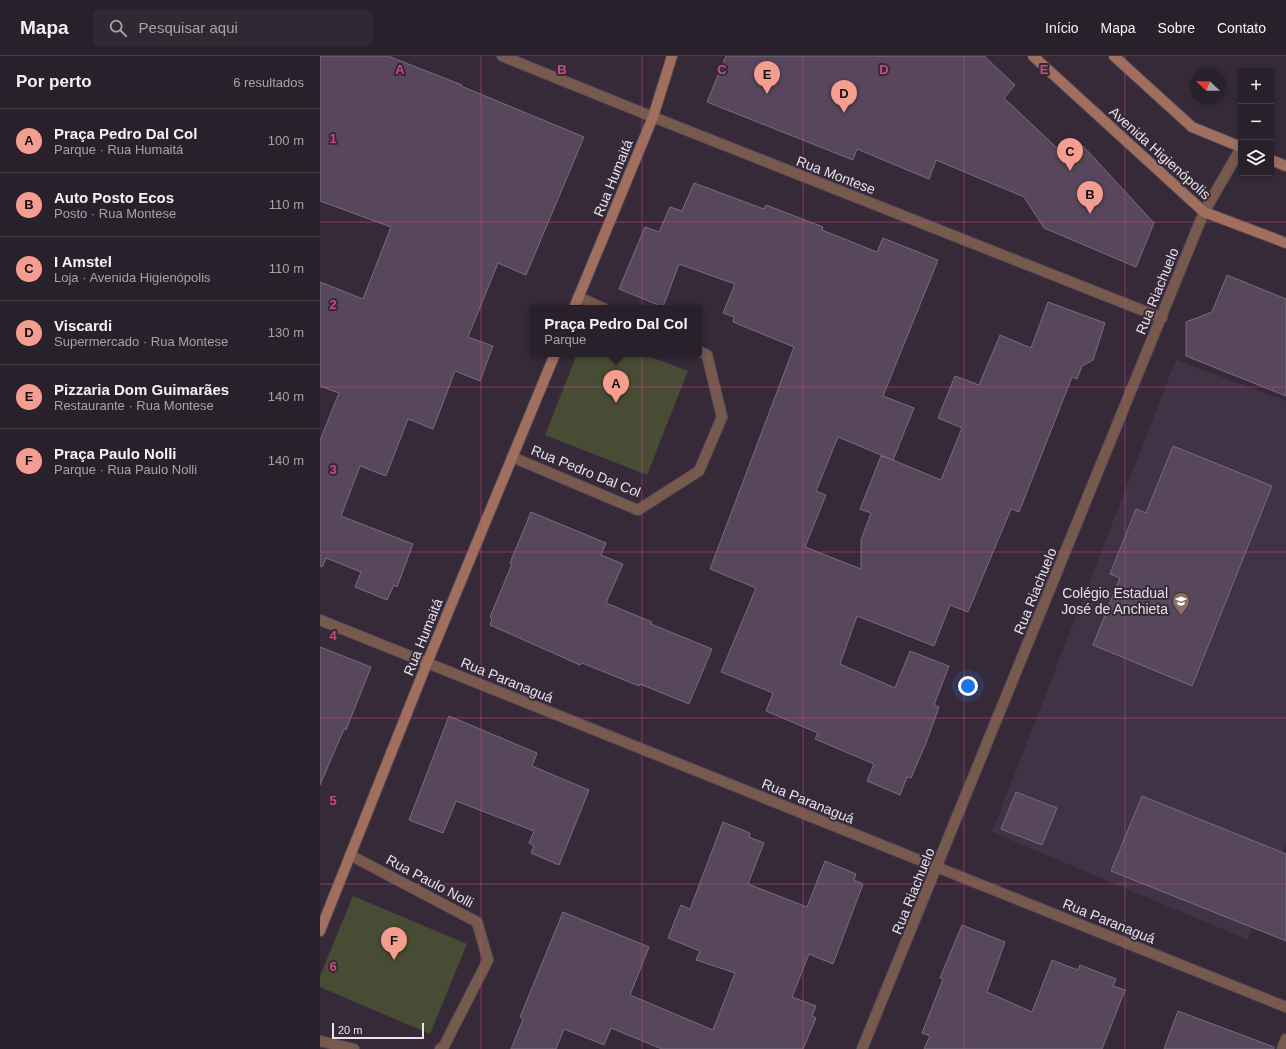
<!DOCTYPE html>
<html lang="pt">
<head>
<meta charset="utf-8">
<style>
  :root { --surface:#28202b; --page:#302833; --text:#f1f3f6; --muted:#a5a3a9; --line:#443e47; --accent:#f59d8f }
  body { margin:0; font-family:Helvetica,sans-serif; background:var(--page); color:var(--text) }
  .controls { position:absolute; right:12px; top:12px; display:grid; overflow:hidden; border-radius:4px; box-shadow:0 2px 6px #0003 }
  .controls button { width:36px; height:36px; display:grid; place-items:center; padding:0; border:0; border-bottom:1px solid var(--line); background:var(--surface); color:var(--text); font:20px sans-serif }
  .compass { position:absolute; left:870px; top:12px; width:36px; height:36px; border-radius:50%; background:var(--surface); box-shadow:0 2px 6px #0003; rotate:292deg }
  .scale { position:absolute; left:12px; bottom:10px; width:92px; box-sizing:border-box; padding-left:4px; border:2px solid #e7e0e9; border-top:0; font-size:11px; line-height:14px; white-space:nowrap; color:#e7e0e9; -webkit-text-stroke:3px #362a39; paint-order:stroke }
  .you { position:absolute; left:648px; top:630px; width:14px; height:14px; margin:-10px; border:3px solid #fff; border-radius:50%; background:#1a73e8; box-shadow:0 0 0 6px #1a73e833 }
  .badge { display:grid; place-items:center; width:26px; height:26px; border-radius:50%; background:var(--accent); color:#111; font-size:13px; font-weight:700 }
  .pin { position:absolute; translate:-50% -33px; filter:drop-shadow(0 1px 2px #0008) }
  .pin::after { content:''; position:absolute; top:21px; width:14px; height:12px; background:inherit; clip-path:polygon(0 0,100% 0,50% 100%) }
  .popup { position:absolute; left:210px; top:249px; width:172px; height:52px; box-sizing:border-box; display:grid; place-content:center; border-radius:4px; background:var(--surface); filter:drop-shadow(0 1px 3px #0005); font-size:13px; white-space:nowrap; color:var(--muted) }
  .popup b { font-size:15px; color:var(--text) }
  .popup::after { content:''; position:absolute; left:50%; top:100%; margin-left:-8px; border:8px solid transparent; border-top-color:var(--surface) }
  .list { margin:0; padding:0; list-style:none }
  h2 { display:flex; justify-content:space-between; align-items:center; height:52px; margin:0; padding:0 16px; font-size:17px }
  h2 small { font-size:13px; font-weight:400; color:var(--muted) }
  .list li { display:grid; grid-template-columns:26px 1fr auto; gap:12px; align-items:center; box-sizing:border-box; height:64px; padding:0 16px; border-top:1px solid var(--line) }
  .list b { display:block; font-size:15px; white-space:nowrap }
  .list p { margin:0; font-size:13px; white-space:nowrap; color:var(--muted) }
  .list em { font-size:13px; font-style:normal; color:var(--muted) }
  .icon { flex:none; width:22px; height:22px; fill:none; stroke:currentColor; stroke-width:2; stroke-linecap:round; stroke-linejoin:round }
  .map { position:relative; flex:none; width:966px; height:993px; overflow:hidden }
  header { display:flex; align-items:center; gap:24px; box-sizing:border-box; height:56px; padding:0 20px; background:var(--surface); border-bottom:1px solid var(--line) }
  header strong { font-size:19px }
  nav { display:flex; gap:22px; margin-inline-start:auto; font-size:14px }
  .search { width:280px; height:36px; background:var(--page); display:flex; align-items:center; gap:10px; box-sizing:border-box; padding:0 14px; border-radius:4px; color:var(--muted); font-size:15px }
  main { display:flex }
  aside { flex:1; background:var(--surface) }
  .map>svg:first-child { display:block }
  .built { fill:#413346 }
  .park { fill:#494c35 }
  .building { fill:#58475c; stroke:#796c7d; fill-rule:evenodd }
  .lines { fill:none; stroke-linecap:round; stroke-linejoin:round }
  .minor-casing { stroke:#524755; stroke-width:12 }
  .tertiary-casing { stroke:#524755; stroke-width:12 }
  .secondary-casing { stroke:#524755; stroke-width:12 }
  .minor { stroke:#78594e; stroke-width:10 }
  .tertiary { stroke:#78594e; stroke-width:10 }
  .secondary { stroke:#a06f5e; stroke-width:10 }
  .grid { fill:none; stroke:#cb4a7e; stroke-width:1; stroke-opacity:0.55 }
  .labels { text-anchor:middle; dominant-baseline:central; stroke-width:4; stroke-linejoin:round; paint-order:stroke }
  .street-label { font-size:14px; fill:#e7e0e9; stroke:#362a39 }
  .poi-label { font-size:14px; fill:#e7e0e9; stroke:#362a39; text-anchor:end }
  .grid-label { font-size:13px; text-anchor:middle; font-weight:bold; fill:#cb4a7e; stroke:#362a39; stroke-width:4; stroke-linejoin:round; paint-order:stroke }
</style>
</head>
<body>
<header>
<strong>Mapa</strong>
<div class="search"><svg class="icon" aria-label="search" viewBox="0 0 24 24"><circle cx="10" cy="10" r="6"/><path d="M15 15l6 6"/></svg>Pesquisar aqui</div>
<nav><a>Início</a><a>Mapa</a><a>Sobre</a><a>Contato</a></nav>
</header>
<main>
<aside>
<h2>Por perto<small>6 resultados</small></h2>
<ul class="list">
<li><span class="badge">A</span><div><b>Praça Pedro Dal Col</b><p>Parque · Rua Humaitá</p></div><em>100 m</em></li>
<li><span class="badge">B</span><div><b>Auto Posto Ecos</b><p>Posto · Rua Montese</p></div><em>110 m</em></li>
<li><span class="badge">C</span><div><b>I Amstel</b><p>Loja · Avenida Higienópolis</p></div><em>110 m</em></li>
<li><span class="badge">D</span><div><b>Viscardi</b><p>Supermercado · Rua Montese</p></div><em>130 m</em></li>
<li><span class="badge">E</span><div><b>Pizzaria Dom Guimarães</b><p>Restaurante · Rua Montese</p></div><em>140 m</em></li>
<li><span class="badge">F</span><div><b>Praça Paulo Nolli</b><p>Parque · Rua Paulo Nolli</p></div><em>140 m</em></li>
</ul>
</aside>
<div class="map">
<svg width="966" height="993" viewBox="0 0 966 993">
  <rect width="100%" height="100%" fill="#362a39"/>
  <!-- built -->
  <path class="built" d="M856 304 966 345V788L928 884 672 776Z"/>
  <!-- park -->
  <path class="park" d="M257 298H323L368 315 327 419 225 379Z
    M33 840 147 888 110 978 0 931V920Z"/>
  <!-- building -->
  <path class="building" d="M0 0H68L142 29 141 30 264 81 206 219 178 207 148 281 173 290 160 325 135 315 113 373 88 363 66 420 40 410 21 460 93 488 77 531 74 529 67 544 35 531 41 516 6 502 2 511 0 510V384L19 337 0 330V226L43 243 71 171 0 145Z
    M406 0H664L695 29 684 42 738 93 763 90 834 167 816 211 724 172 704 141 616 104 609 123 537 93 533 104 387 46Z
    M374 127 444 153 446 149 503 171 502 174 557 196 563 182 618 204 563 340 594 352 573 404 621 424 642 372 618 362 635 320 659 329 680 279 711 292 728 246 785 267 773 304 762 310 757 323 752 321 699 456 691 453 648 556 630 549 614 590 537 560 520 608 575 632 590 595 629 610 614 649 619 651 606 687 591 722 587 721 580 739 547 725 554 708 495 683 498 677 446 655 453 637 401 616 436 532 390 513 474 291 413 266 414 261 403 257 415 228 359 208 343 251 299 233 325 171 339 176 350 151 362 155ZM518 381 573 404 561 400 540 453 551 457 541 484V513L485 491 506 439 496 435Z
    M907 219 966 243V340L866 300V266L892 256Z
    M853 390 952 430 872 630 773 589 800 522 790 518 816 453 826 457Z
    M211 456 286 487 281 499 303 508 286 547 332 566 331 568 392 593 369 648 320 628 319 630 262 607 260 609 170 569 172 563 170 561 192 508 190 507Z
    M0 591 51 611 26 674 24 673 0 729Z
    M129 660 217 697 212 710 269 734 239 809 211 797 214 790 209 787 214 775 136 745 123 777 89 764Z
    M696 736 737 752 722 789 681 773Z
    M822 740 966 798V885L791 815Z
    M403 766 430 777 429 781 444 787 428 828 487 851 505 805 536 818 534 824 543 828 513 908 489 898 472 941 496 950 492 960 496 962 483 993H342L291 972 284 989 244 973 236 993H191L203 963 200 961 243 856 329 891 310 939 393 974 415 917 376 904 380 895 348 882 361 849 370 853Z
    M642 869 685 886 667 936 712 956 732 904 758 914 760 909 796 923 793 930 805 934 782 993H604L610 980 602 977 623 923 620 922Z
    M858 955 954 991V993H844Z"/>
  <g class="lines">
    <defs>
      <path id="minor" d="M182 0 333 61 842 262
        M258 241 283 252
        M192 401 318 454 379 415 402 361 387 299 379 295
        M30 799 157 866 168 904 124 990 120 993
        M0 985 34 993
        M542 993 884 156 921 92
        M962 993 966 983"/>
      <path id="tertiary" d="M0 564 966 951"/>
      <path id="secondary" d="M713 0 884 156 966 187
        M794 0 872 71 921 91
        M951 104 966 110
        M254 252 333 61 352 0
        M0 875 107 607 235 298"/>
    </defs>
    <!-- minor casing -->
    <use href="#minor" class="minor-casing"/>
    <!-- tertiary casing -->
    <use href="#tertiary" class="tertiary-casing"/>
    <!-- secondary casing -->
    <use href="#secondary" class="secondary-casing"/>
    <!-- minor -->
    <use href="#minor" class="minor"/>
    <!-- tertiary -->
    <use href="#tertiary" class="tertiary"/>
    <!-- secondary -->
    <use href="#secondary" class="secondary"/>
  </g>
  <!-- grid -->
  <path class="grid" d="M161 0V993M322 0V993M483 0V993M644 0V993M805 0V993M0 166H966M0 331H966M0 496H966M0 662H966M0 828H966"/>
  <!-- icons -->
  <defs>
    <symbol id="school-pin" viewBox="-11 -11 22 30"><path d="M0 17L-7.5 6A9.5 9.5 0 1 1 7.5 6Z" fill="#8d6e63" stroke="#362a39"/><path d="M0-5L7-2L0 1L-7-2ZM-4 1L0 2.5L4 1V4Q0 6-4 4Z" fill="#fff"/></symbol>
  </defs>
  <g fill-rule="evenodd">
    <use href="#school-pin" x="851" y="535" width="20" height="27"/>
  </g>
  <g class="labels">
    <!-- street labels -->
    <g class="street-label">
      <text transform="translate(840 97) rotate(42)">Avenida Higienópolis</text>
      <text transform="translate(516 119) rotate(21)">Rua Montese</text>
      <text transform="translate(293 122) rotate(-68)">Rua Humaitá</text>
      <text transform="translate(837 235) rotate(-68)">Rua Riachuelo</text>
      <text transform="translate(266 415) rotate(22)">Rua Pedro Dal Col</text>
      <text transform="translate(715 535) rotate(-68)">Rua Riachuelo</text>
      <text transform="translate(103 581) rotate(-68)">Rua Humaitá</text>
      <text transform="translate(187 624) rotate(22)">Rua Paranaguá</text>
      <text transform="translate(488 745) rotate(22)">Rua Paranaguá</text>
      <text transform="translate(110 825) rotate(28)">Rua Paulo Nolli</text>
      <text transform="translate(593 835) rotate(-68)">Rua Riachuelo</text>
      <text transform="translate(789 865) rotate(22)">Rua Paranaguá</text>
    </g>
    <!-- poi labels -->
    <g class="poi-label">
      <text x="848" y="537">Colégio Estadual<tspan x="848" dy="16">José de Anchieta</tspan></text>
    </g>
  </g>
  <g class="grid-label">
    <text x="80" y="18">A</text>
    <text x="242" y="18">B</text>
    <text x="402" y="18">C</text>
    <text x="564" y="18">D</text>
    <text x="724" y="18">E</text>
    <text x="13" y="87">1</text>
    <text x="13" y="253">2</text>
    <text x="13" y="418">3</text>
    <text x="13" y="584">4</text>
    <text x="13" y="749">5</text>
    <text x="13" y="915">6</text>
  </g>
</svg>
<div class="controls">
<button>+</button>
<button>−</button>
<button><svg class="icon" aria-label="layers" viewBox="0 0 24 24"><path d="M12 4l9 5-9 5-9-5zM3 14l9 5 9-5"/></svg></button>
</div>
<svg class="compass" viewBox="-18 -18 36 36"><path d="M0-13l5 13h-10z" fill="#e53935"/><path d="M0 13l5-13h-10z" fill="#a5a3a9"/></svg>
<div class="scale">20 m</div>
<div class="you"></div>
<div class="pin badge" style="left:296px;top:347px">A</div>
<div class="popup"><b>Praça Pedro Dal Col</b>Parque</div>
<div class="pin badge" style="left:770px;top:158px">B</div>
<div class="pin badge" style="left:750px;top:115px">C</div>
<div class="pin badge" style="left:524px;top:57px">D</div>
<div class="pin badge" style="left:447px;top:38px">E</div>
<div class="pin badge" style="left:74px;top:904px">F</div>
</div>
</main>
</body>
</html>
